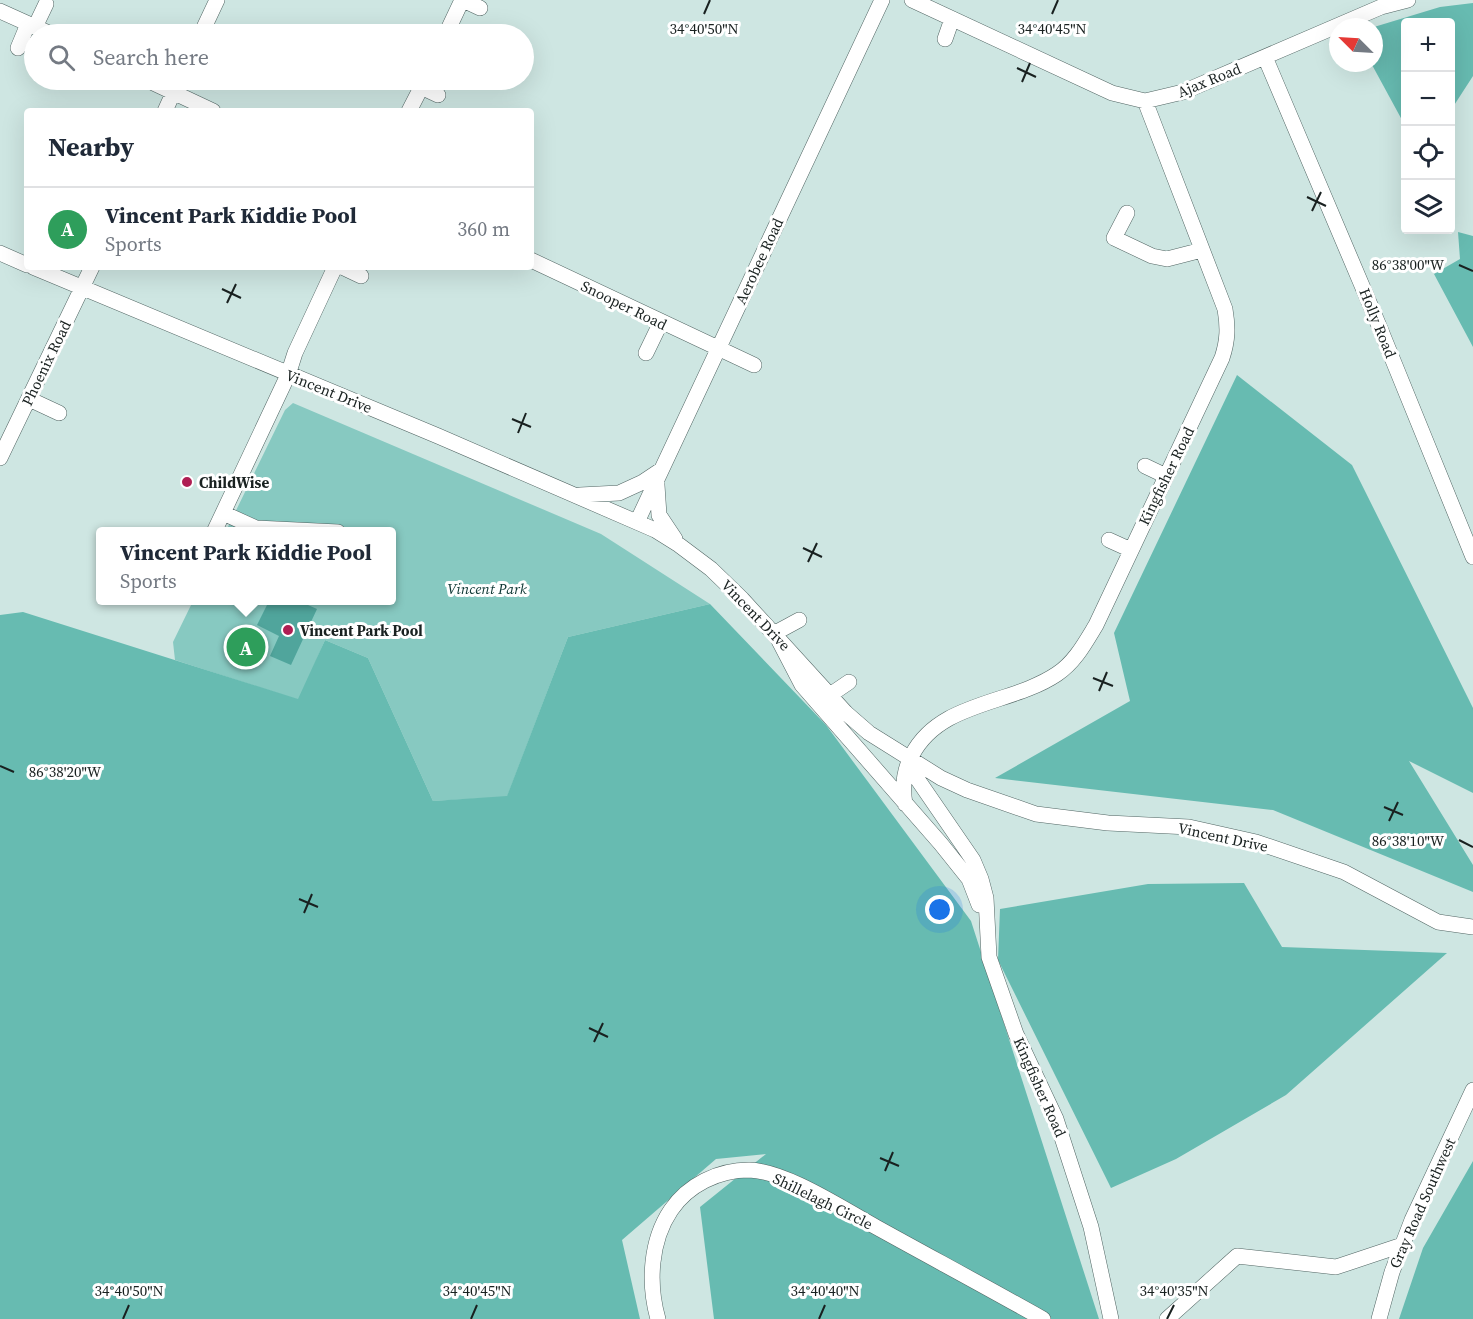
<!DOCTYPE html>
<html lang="en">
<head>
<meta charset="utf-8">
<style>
  :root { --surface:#fff; --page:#f6f6f7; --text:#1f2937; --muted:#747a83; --line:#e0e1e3; --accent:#7c3aed }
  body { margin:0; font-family:"Source Serif 4",serif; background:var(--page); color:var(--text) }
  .controls { position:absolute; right:18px; top:18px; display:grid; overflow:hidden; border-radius:6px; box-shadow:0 6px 24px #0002 }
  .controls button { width:54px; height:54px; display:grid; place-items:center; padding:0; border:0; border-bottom:2px solid var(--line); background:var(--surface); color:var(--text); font:30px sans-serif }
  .compass { position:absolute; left:1329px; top:18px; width:54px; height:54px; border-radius:50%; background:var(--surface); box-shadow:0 6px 24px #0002; rotate:294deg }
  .you { position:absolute; left:940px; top:910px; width:21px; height:21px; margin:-15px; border:4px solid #fff; border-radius:50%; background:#1a73e8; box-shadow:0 0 0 9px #1a73e833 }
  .badge { display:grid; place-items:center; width:39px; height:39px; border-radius:50%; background:var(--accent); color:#fff; font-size:20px; font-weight:700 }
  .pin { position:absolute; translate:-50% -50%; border:3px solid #fff; box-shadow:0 2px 6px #0006 }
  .popup { position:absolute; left:96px; top:527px; width:300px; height:78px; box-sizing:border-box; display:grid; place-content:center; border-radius:6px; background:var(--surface); filter:drop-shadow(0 2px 4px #0005); font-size:20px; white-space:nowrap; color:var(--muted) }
  .popup b { font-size:22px; color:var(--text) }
  .popup::after { content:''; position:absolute; left:50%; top:100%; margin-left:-12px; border:12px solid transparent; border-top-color:var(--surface) }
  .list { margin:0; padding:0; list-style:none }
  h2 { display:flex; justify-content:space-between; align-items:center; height:78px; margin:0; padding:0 24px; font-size:26px }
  h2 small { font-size:20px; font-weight:400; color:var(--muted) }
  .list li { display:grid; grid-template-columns:39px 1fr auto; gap:18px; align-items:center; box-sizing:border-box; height:84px; padding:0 24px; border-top:2px solid var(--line) }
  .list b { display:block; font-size:22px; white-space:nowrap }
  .list p { margin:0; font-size:20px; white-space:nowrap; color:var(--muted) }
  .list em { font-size:20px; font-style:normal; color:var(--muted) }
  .icon { flex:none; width:33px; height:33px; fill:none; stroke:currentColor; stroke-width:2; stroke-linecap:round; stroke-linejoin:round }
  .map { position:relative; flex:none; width:1473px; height:1319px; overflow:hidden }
  .search { position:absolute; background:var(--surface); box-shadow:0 6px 24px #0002; left:24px; top:24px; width:510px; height:66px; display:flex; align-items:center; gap:15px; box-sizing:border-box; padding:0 21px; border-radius:33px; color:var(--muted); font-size:22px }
  .panel { position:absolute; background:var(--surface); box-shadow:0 6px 24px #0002; left:24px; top:108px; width:510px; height:162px; border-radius:6px }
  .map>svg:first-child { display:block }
  .green { fill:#87c9c1 }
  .forest { fill:#67bbb1 }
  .water { fill:#50a59c }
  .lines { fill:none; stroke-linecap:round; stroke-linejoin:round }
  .minor-casing { stroke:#516563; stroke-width:16 }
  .minor { stroke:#fff; stroke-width:15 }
  .ticks { fill:none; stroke:#192120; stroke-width:2 }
  .poi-dot { fill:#af1e53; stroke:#fff; stroke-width:2 }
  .labels { text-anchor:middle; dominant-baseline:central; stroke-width:6; stroke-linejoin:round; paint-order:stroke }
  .street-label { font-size:15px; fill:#192120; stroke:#fff }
  .poi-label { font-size:15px; font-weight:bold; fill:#192120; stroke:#fff; text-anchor:start }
  .park-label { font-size:15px; font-style:italic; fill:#0c3532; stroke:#fff }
  .ticks-label { font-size:15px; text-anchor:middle; fill:#192120; stroke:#fff; stroke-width:6; stroke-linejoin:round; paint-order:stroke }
</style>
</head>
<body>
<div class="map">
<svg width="1473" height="1319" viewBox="0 0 1473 1319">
  <rect width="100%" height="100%" fill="#cee6e2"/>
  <!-- green -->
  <path class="green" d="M293 403 601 534 710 604 568 637 507 797 433 801 368 658 325 640 299 700 175 660 173 642 193 601 392 600V532L226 531 285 410Z"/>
  <!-- forest -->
  <path class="forest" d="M1473 3V76L1451 110 1450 22H1406V119L1402 120 1371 63H1374V27L1440 7Z
    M1458 232 1473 236V347L1434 274 1460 259Z
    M1237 375 1352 465 1473 708V793L1409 761 1473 865V892L1273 810 995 778 1130 701 1114 633Z
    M710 604 826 725 971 921 1099 1319H714L700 1207 766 1154 716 1159 622 1240 640 1319H0V615L23 612 298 699 325 640 368 658 433 801 507 796 568 637Z
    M1244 883 1282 947 1447 953 1286 1095 1176 1159 1111 1188 998 960 1000 909 1148 884Z
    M1473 1161V1319H1399L1423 1248Z"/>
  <!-- water -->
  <path class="water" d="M269 601H299L317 609 291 665 270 656 279 636 257 625Z
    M243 639H247L251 642 254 653 252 656H248L241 650V643Z"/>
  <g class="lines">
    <defs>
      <path id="minor" d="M463 0 480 8
        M912 0 1112 93 1145 101 1183 92 1381 7 1408 0
        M0 11 51 34
        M35 27 46 4
        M422 32 428 34
        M201 34 217 0
        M446 34 462 0
        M945 39 952 19
        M18 48 28 24
        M1265 57 1377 321 1473 557
        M147 80 213 111
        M421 87 438 95
        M165 111 179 80
        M409 111 425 80
        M1127 213 1114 238 1152 256 1167 259 1202 250
        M0 253 27 265
        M531 260 754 365
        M33 267 438 436 655 530 679 545 711 569 742 599 846 713 869 733 941 778 967 790 1036 814 1108 823 1189 827 1256 842 1344 872 1438 922 1473 927
        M342 267 361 276
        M646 353 661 322
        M29 399 59 413
        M0 458 92 267
        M1145 466 1166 476
        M657 485 659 515 675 539
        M580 495 619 493 643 482 661 470
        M223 513 256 528 338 532
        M637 522 882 0
        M214 532 288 375 295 353 335 267
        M1109 540 1131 550
        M799 620 775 633 802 685 941 844 969 879 979 905
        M830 695 849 682
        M909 760 918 780 973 860 981 879 986 898 989 957 1016 1034 1056 1119 1091 1227 1111 1319
        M905 804C902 786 904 770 912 755 940 701 1011 705 1057 674 1075 662 1085 643 1096 625L1222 358C1228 340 1228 327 1225 309L1145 101
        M658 1319C648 1284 650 1241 671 1210 688 1185 718 1170 749 1170 786 1171 843 1209 876 1227 932 1258 988 1288 1043 1319
        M1167 1319 1237 1256 1336 1267 1402 1245
        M1379 1319 1392 1272 1412 1220 1473 1090"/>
    </defs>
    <!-- minor casing -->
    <use href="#minor" class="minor-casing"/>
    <!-- minor -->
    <use href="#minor" class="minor"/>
  </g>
  <!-- ticks -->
  <path class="ticks" d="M704 14 710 0M1052 14 1058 0M1017 68 1036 77M1022 82 1030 63M1307 197 1326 206M1312 211 1321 192M1459 265 1473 271M222 289 241 298M227 303 236 284M512 419 531 427M518 433 526 413M803 548 822 557M808 562 817 543M1093 678 1113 686M1099 691 1107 672M0 766 14 772M1384 807 1403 815M1389 821 1398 802M1459 840 1473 847M299 899 318 907M304 913 312 894M589 1028 608 1037M594 1042 603 1023M880 1158 899 1166M885 1171 893 1152M123 1319 129 1305M471 1319 477 1305M819 1319 825 1305M1167 1319 1174 1305"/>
  <!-- markers -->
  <g class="poi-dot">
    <circle cx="187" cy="482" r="6"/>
    <circle cx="288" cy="630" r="6"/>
  </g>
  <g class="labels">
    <!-- street labels -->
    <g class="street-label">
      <text transform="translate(1209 80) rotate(-22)">Ajax Road</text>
      <text transform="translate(759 261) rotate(-65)">Aerobee Road</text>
      <text transform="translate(624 305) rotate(26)">Snooper Road</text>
      <text transform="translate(1378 323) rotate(68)">Holly Road</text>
      <text transform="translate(46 363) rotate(-64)">Phoenix Road</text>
      <text transform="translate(329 391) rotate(22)">Vincent Drive</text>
      <text transform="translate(1166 476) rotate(-64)">Kingfisher Road</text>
      <text transform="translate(756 615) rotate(46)">Vincent Drive</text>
      <text transform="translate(1223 837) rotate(12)">Vincent Drive</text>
      <text transform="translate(1040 1087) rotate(66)">Kingfisher Road</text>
      <text transform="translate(823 1201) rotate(26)">Shillelagh Circle</text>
      <text transform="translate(1422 1203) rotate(-66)">Gray Road Southwest</text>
    </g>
    <!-- poi labels -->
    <g class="poi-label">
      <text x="199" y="482">ChildWise</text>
      <text x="300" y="630">Vincent Park Pool</text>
    </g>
    <!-- park labels -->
    <g class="park-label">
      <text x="487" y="588">Vincent Park</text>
    </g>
  </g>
  <g class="ticks-label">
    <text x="1052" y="34">34°40'45"N</text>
    <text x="704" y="34">34°40'50"N</text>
    <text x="1408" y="270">86°38'00"W</text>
    <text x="65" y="777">86°38'20"W</text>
    <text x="1408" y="846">86°38'10"W</text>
    <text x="129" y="1296">34°40'50"N</text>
    <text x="477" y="1296">34°40'45"N</text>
    <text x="825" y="1296">34°40'40"N</text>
    <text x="1174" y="1296">34°40'35"N</text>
  </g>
</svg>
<div class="controls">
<button>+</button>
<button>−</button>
<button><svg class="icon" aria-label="locate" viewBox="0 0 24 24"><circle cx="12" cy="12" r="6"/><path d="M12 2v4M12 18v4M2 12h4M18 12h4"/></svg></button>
<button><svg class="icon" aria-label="layers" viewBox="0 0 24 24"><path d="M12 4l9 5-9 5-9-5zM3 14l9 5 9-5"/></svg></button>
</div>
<svg class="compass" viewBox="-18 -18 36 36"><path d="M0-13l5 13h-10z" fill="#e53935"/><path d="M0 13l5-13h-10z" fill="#747a83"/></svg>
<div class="you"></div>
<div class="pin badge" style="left:246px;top:647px;background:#2e9e5b">A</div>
<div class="popup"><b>Vincent Park Kiddie Pool</b>Sports</div>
<div class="search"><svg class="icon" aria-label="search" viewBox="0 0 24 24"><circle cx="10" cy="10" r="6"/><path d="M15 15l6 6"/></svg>Search here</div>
<section class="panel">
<h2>Nearby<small></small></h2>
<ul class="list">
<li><span class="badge" style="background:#2e9e5b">A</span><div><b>Vincent Park Kiddie Pool</b><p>Sports</p></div><em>360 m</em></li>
</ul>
</section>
</div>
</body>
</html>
